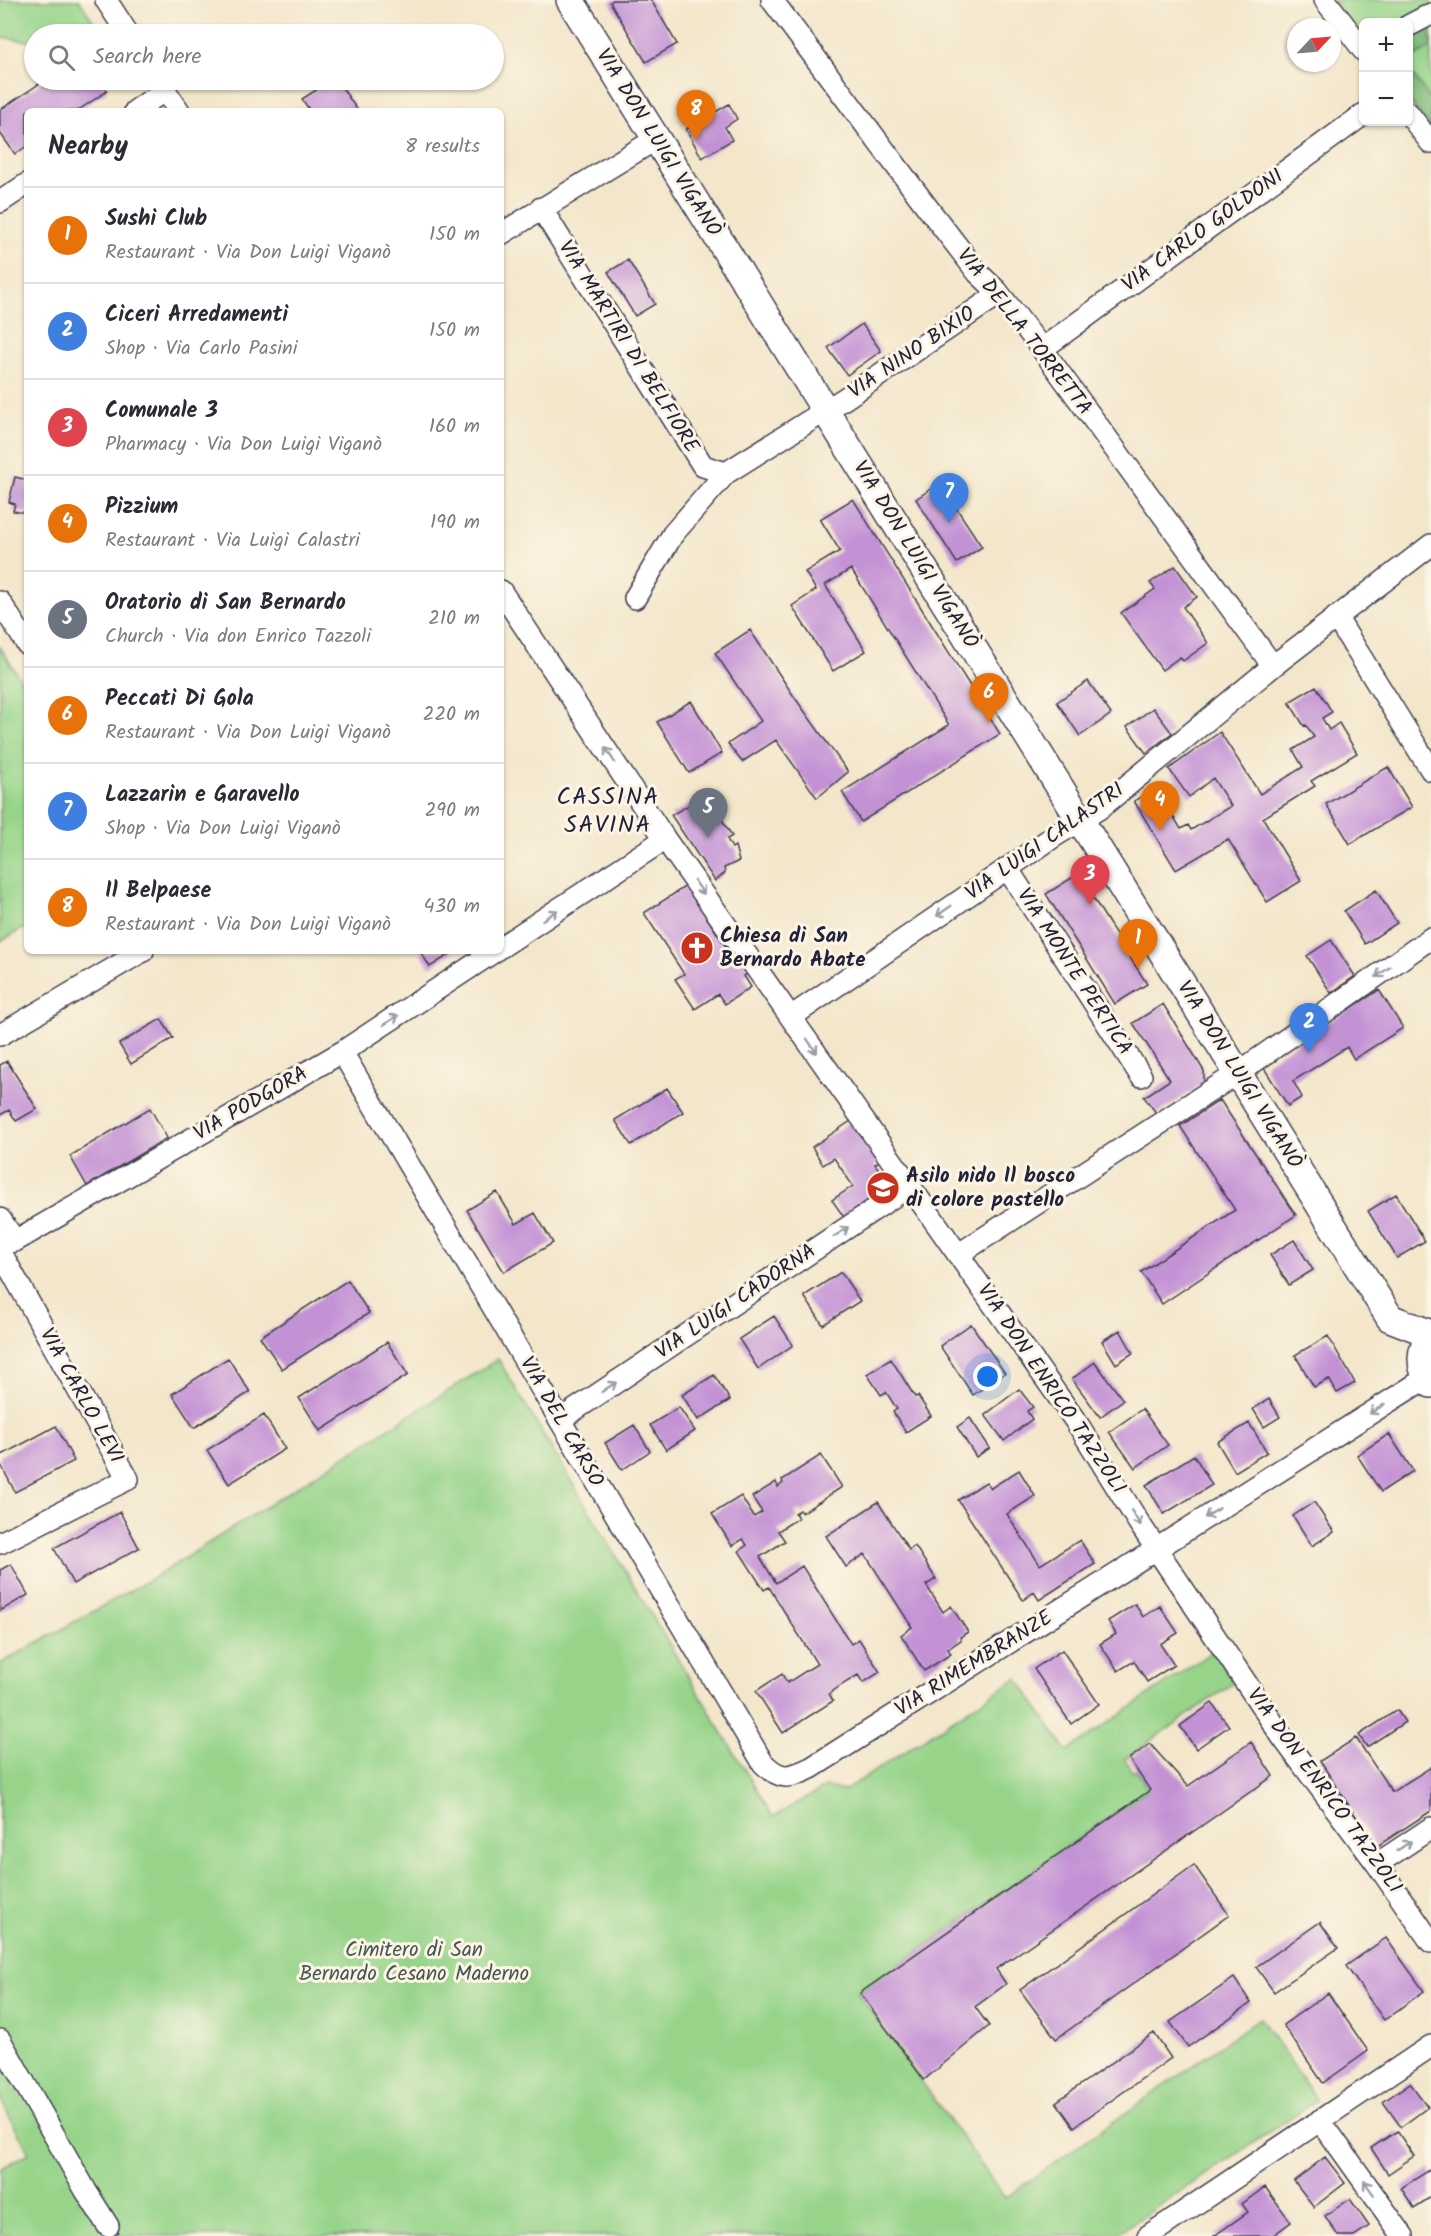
<!DOCTYPE html>
<html lang="en">
<head>
<meta charset="utf-8">
<style>
  :root { --surface:#fff; --page:#f7f7f7; --text:#2b2b33; --muted:#7c7c81; --line:#e1e1e2; --accent:#d93025 }
  body { margin:0; font-family:Kalam,sans-serif; background:var(--page); color:var(--text) }
  .controls { position:absolute; right:18px; top:18px; display:grid; overflow:hidden; border-radius:9px; box-shadow:0 2px 4px #0004 }
  .controls button { width:54px; height:54px; display:grid; place-items:center; padding:0; border:0; border-bottom:2px solid var(--line); background:var(--surface); color:var(--text); font:30px sans-serif }
  .compass { position:absolute; left:1287px; top:18px; width:54px; height:54px; border-radius:50%; background:var(--surface); box-shadow:0 2px 4px #0004; rotate:64deg }
  .you { position:absolute; left:988px; top:1377px; width:21px; height:21px; margin:-15px; border:4px solid #fff; border-radius:50%; background:#1a73e8; box-shadow:0 0 0 9px #1a73e833 }
  .badge { display:grid; place-items:center; width:39px; height:39px; border-radius:50%; background:var(--accent); color:#fff; font-size:20px; font-weight:700 }
  .pin { position:absolute; translate:-50% -50px; filter:drop-shadow(0 2px 3px #0008) }
  .pin::after { content:''; position:absolute; top:32px; width:21px; height:18px; background:inherit; clip-path:polygon(0 0,100% 0,50% 100%) }
  .list { margin:0; padding:0; list-style:none }
  h2 { display:flex; justify-content:space-between; align-items:center; height:78px; margin:0; padding:0 24px; font-size:26px }
  h2 small { font-size:20px; font-weight:400; color:var(--muted) }
  .list li { display:grid; grid-template-columns:39px 1fr auto; gap:18px; align-items:center; box-sizing:border-box; height:96px; padding:0 24px; border-top:2px solid var(--line) }
  .list b { display:block; font-size:22px; white-space:nowrap }
  .list p { margin:0; font-size:20px; white-space:nowrap; color:var(--muted) }
  .list em { font-size:20px; font-style:normal; color:var(--muted) }
  .icon { flex:none; width:33px; height:33px; fill:none; stroke:currentColor; stroke-width:2; stroke-linecap:round; stroke-linejoin:round }
  .map { position:relative; flex:none; width:1431px; height:2236px; overflow:hidden }
  .search { position:absolute; background:var(--surface); box-shadow:0 2px 4px #0004; left:24px; top:24px; width:480px; height:66px; display:flex; align-items:center; gap:15px; box-sizing:border-box; padding:0 21px; border-radius:33px; color:var(--muted); font-size:22px }
  .panel { position:absolute; background:var(--surface); box-shadow:0 2px 4px #0004; left:24px; top:108px; width:480px; height:846px; border-radius:9px }
  .map>svg:first-child { display:block }
  .green { fill:#97d48a; stroke:#5c7b62; stroke-width:1.5 }
  .forest { fill:#79b676; stroke:#4e6c58; stroke-width:1.5 }
  .building { fill:#c392d5 }
  .lines { fill:none; stroke-linecap:round; stroke-linejoin:round }
  .minor-casing { stroke:#413f50; stroke-width:24 }
  .tertiary-casing { stroke:#413f50; stroke-width:30 }
  .minor { stroke:#fff; stroke-width:21 }
  .tertiary { stroke:#fff; stroke-width:27 }
  .oneway { stroke:#9c9ca7 }
  .labels { text-anchor:middle; dominant-baseline:central; stroke-width:6; stroke-linejoin:round; paint-order:stroke }
  .street-label { font-size:21px; fill:#22223b; stroke:#fcf5e5 }
  .poi-label { font-size:21px; font-weight:bold; fill:#22223b; stroke:#fcf5e5; text-anchor:start }
  .park-label { font-size:21px; fill:#455753; stroke:#fcf5e5 }
  .quarter-label { font-size:24px; letter-spacing:1.5px; fill:#22223b; stroke:#fcf5e5 }
</style>
</head>
<body>
<div class="map">
<svg width="1431" height="2236" viewBox="0 0 1431 2236">
  <rect width="100%" height="100%" fill="#fcf5e5"/>
  <filter id="ink" filterUnits="userSpaceOnUse"><feTurbulence type="fractalNoise" baseFrequency=".0167" numOctaves="2"/><feDisplacementMap in="SourceGraphic" scale="12" xChannelSelector="R" yChannelSelector="G"/><feConvolveMatrix kernelMatrix="1 2 1 2 8 2 1 2 1" color-interpolation-filters="sRGB"/></filter>
  <filter id="wash" filterUnits="userSpaceOnUse"><feTurbulence type="fractalNoise" baseFrequency=".008" numOctaves="4" result="noise"/><feDisplacementMap in="SourceGraphic" scale="24" xChannelSelector="R" yChannelSelector="G"/><feGaussianBlur stdDeviation="1.35" result="paint"/><feColorMatrix in="noise" values="0 0 0 0 0 0 0 0 0 0 0 0 0 0 0 0 0 1.4 0 .05"/><feComposite in="paint" operator="in"/></filter>
  <g filter="url(#wash)">
    <rect width="100%" height="100%" fill="#f3e6ca"/>
    <!-- green -->
    <path class="green" d="M0 0H79L102 34H34V42L0 37Z
      M1332 0H1431V133L1409 102 1408 22H1364L1363 42Z
      M0 647 27 690V926L0 942Z
      M498 1359 773 1817 826 1787 844 1791 1017 1678 1067 1751 1213 1651 1235 1682 1125 1759 1132 1772 1136 1770 1148 1790 858 1993 1005 2198 1260 2018 1317 2100 1114 2236H0V2169L29 2153 0 2099V1664L163 1572Z"/>
    <!-- forest -->
    <path class="forest" d="M1431 21V48L1409 60 1408 33Z
      M1408 68 1431 100V130L1409 99Z"/>
    <g id="blocks">
      <!-- building -->
      <path class="building" d="M613 0H651L677 44 646 62 610 2Z
        M45 80H99L107 91 77 111H27V146L15 154 0 133V110Z
        M332 80H337L358 111H310L302 99Z
        M729 104 737 119 725 127 732 140 702 158 686 129Z
        M628 260 655 304 635 316 608 272Z
        M862 324 881 351 847 375 828 348Z
        M15 477 27 480V513L13 511 15 504 9 502Z
        M940 483 982 547 957 563 916 499Z
        M853 499 1000 734 861 822 842 792 949 725 851 569 825 585 866 651 833 671 792 606 816 590 805 572 840 551 820 519Z
        M1175 566 1197 597 1183 607 1208 643 1183 661 1180 657 1162 670 1121 613 1155 589 1150 583Z
        M750 630 795 698 848 772 817 798 776 740 742 762 728 744 761 721 715 653Z
        M1088 681 1111 714 1080 736 1057 702Z
        M1316 686 1332 712 1322 718 1329 730 1339 723 1357 753 1311 781 1315 786 1263 818 1301 881 1267 902 1228 839 1176 870 1134 801 1156 788 1181 829 1188 825 1191 830 1231 806 1213 778 1189 797 1169 769 1220 732 1260 794 1303 767 1293 750 1314 737 1306 725 1304 726 1289 702Z
        M691 701 722 753 689 773 657 722Z
        M1153 708 1172 733 1146 753 1127 727Z
        M1388 767 1412 807 1350 844 1326 804Z
        M707 795 732 836 727 839 732 848 735 846 739 861 724 868 725 873 715 881 671 815Z
        M1078 874 1147 984 1115 1004 1046 894Z
        M686 886 728 950 736 945 752 971 744 976 751 987 725 1004 718 994 695 1009 675 979 684 974 644 913Z
        M1376 890 1397 923 1365 944 1344 911Z
        M1331 940 1355 976 1331 993 1307 956Z
        M420 951H455L430 967Z
        M1379 990 1403 1028 1354 1059 1347 1047 1293 1081 1302 1097 1288 1106 1264 1068 1268 1061Z
        M1163 1004 1204 1071V1083L1157 1114 1144 1097 1170 1080 1133 1023Z
        M161 1019 173 1038 131 1064 119 1044Z
        M7 1061 37 1109 16 1121 9 1110 0 1115V1065Z
        M667 1088 683 1112 631 1145 615 1120Z
        M1220 1100 1296 1215 1162 1304 1141 1272 1235 1210 1180 1126Z
        M150 1108 167 1138 87 1186 70 1156Z
        M854 1119 882 1159 875 1164 888 1183 886 1197 848 1223 832 1200 853 1186 834 1158 823 1165 812 1147Z
        M497 1192 516 1224 535 1213 553 1243 504 1272 467 1210Z
        M1396 1194 1425 1241 1397 1258 1368 1211Z
        M1294 1240 1313 1270 1289 1285 1270 1255Z
        M841 1272 860 1301 823 1325 804 1296Z
        M348 1280 369 1313 282 1369 260 1337Z
        M774 1316 793 1345 758 1369 739 1339Z
        M971 1324 1005 1373 973 1395 940 1346Z
        M1120 1330 1133 1353 1116 1364 1102 1341Z
        M1328 1336 1355 1383 1337 1393 1329 1379 1314 1387 1295 1355Z
        M387 1342 408 1375 320 1431 299 1398Z
        M228 1358 250 1392 194 1428 172 1394Z
        M891 1359 915 1397 918 1396 931 1416 906 1432 893 1412 897 1409 886 1392 881 1395 867 1374Z
        M1095 1362 1123 1400 1100 1417 1072 1379Z
        M714 1375 730 1400 698 1420 682 1395Z
        M1019 1389 1033 1407 1027 1411 1032 1419 1004 1441 985 1415Z
        M1269 1399 1280 1417 1264 1427 1253 1409Z
        M679 1407 695 1431 666 1450 650 1425Z
        M1142 1409 1168 1445 1135 1468 1109 1432Z
        M264 1415 285 1449 229 1484 207 1450Z
        M970 1418 990 1448 976 1457 957 1427Z
        M1249 1423 1267 1452 1235 1472 1217 1442Z
        M634 1425 650 1451 622 1470 605 1443Z
        M56 1426 74 1461 15 1492 0 1463V1456Z
        M1389 1434 1413 1471 1381 1492 1357 1455Z
        M821 1455 842 1487 802 1513 800 1510 795 1513 798 1518 778 1531 785 1541 760 1557 776 1583 802 1566 851 1644 859 1639 880 1672 863 1683 858 1675 840 1686 829 1694 833 1701 783 1733 756 1691 782 1674 787 1683 817 1664 769 1587 764 1590 739 1551 747 1545 743 1539 732 1546 712 1514 741 1496 754 1517 762 1512 752 1497 776 1482 778 1487 783 1483 782 1480Z
        M1194 1455 1212 1485 1164 1514 1146 1485Z
        M1019 1470 1035 1496 1007 1514 1040 1565 1080 1540 1095 1564 1039 1600 1034 1592 1023 1600 958 1500 986 1482 991 1488Z
        M878 1502 909 1550 915 1546 936 1579 926 1585 943 1612 951 1606 968 1632 960 1637 961 1640 948 1649 951 1654 924 1671 901 1635 912 1627 865 1554 846 1567 826 1536Z
        M1314 1502 1334 1532 1312 1546 1293 1516Z
        M120 1512 139 1548 73 1584 54 1548Z
        M11 1564 28 1595 0 1611V1570Z
        M1135 1604 1143 1617 1160 1606 1178 1633 1160 1644 1174 1665 1147 1682 1134 1661 1118 1671 1100 1644 1116 1634 1108 1621Z
        M1062 1650 1099 1704 1071 1724 1034 1669Z
        M1212 1703 1229 1726 1196 1749 1180 1726Z
        M1397 1710 1405 1722 1367 1747 1359 1735Z
        M1356 1738 1392 1792 1431 1767V1811L1376 1847 1320 1761Z
        M1251 1742 1273 1776 996 1969 1006 1984 975 2007 989 2026 924 2080 860 1993 1150 1790 1129 1759 1150 1744 1188 1786Z
        M1194 1865 1229 1915 1056 2039 1020 1990Z
        M1320 1922 1338 1948 1274 1992 1256 1967Z
        M1386 1938 1424 1991 1384 2020 1346 1966Z
        M1234 1978 1251 2003 1188 2047 1170 2022Z
        M1328 1993 1368 2051 1323 2083 1283 2025Z
        M1154 2033 1171 2058 1074 2127 1056 2102Z
        M1410 2083 1428 2107 1401 2127 1383 2102Z
        M1397 2131 1414 2156 1388 2174 1371 2148Z
        M1325 2157 1345 2183 1314 2207 1294 2181Z
        M1431 2169V2197L1414 2208 1401 2188Z
        M1265 2187 1291 2222 1272 2236H1214L1248 2212 1242 2204Z
        M1350 2199 1369 2226 1354 2236H1338L1325 2216Z"/>
    </g>
  </g>
  <g filter="url(#ink)">
    <use href="#blocks" fill-opacity="0" stroke="#413f50" stroke-width="1.5"/>
    <g class="lines">
      <defs>
        <path id="minor" d="M106 0 128 34
          M772 0 927 207 978 273 997 291 1042 349 1273 666
          M1325 0 1364 51
          M1408 26 1431 14
          M158 80 179 111
          M135 111 165 90
          M1408 113 1431 143
          M0 202 27 184
          M541 208 703 466 726 473
          M501 234 656 139
          M1042 349 1364 114
          M501 591 665 839 1079 1426 1139 1523 1283 1738 1377 1864 1431 1942
          M635 598 673 534 726 473 844 399 999 294
          M0 602 27 644
          M1336 617 1431 770
          M1007 868 1141 1076
          M501 947 665 839
          M791 1017 1053 837 1100 808 1273 666 1431 545
          M0 1035 143 951
          M342 1052 763 1763C781 1781 789 1778 811 1768L1426 1378
          M0 1219 15 1241
          M0 1244 15 1241 342 1052 495 951
          M0 1251 128 1479 0 1543
          M959 1254 1238 1073 1431 938
          M561 1419 911 1185
          M1377 1864 1431 1828
          M0 2040 86 2191 108 2226
          M1320 2120 1403 2236
          M1148 2236 1431 2046"/>
        <path id="tertiary" d="M570 0 1390 1318 1431 1334
          M1431 1334C1419 1350 1419 1368 1431 1384"/>
      </defs>
      <!-- minor casing -->
      <use href="#minor" class="minor-casing"/>
      <!-- tertiary casing -->
      <use href="#tertiary" class="tertiary-casing"/>
      <!-- minor -->
      <use href="#minor" class="minor"/>
      <!-- tertiary -->
      <use href="#tertiary" class="tertiary"/>
    </g>
    <!-- one-way arrows -->
    <defs><path id="oneway-shaft" d="M-6 0H5M1.5-3L5.5 0L1.5 3" fill="none" stroke-width="1.6" stroke-linecap="round" stroke-linejoin="round" transform="scale(1.5)"/></defs>
    <g class="oneway">
      <use href="#oneway-shaft" transform="translate(610 755) rotate(-123)"/>
      <use href="#oneway-shaft" transform="translate(699 887) rotate(55)"/>
      <use href="#oneway-shaft" transform="translate(944 911) rotate(145)"/>
      <use href="#oneway-shaft" transform="translate(550 915) rotate(-33)"/>
      <use href="#oneway-shaft" transform="translate(1383 972) rotate(145)"/>
      <use href="#oneway-shaft" transform="translate(391 1020) rotate(-33)"/>
      <use href="#oneway-shaft" transform="translate(812 1046) rotate(55)"/>
      <use href="#oneway-shaft" transform="translate(841 1232) rotate(-34)"/>
      <use href="#oneway-shaft" transform="translate(609 1387) rotate(-34)"/>
      <use href="#oneway-shaft" transform="translate(1377 1409) rotate(148)"/>
      <use href="#oneway-shaft" transform="translate(1212 1513) rotate(148)"/>
      <use href="#oneway-shaft" transform="translate(1136 1518) rotate(58)"/>
      <use href="#oneway-shaft" transform="translate(1404 1846) rotate(-34)"/>
      <use href="#oneway-shaft" transform="translate(1369 2188) rotate(-125)"/>
    </g>
  </g>
  <!-- icons -->
  <defs>
    <symbol id="church-disc" viewBox="-11 -11 22 22"><circle r="9.5" fill="#c8321e" stroke="#fcf5e5"/><path d="M-1.2-6h2.4v3.5h3.3v2.4h-3.3V6h-2.4V-.1h-3.3v-2.4h3.3Z" fill="#fff"/></symbol>
    <symbol id="school-disc" viewBox="-11 -11 22 22"><circle r="9.5" fill="#c8321e" stroke="#fcf5e5"/><path d="M0-5L7-2L0 1L-7-2ZM-4 1L0 2.5L4 1V4Q0 6-4 4Z" fill="#fff"/></symbol>
  </defs>
  <g fill-rule="evenodd">
    <use href="#church-disc" x="678" y="929" width="38" height="38"/>
    <use href="#school-disc" x="864" y="1169" width="38" height="38"/>
  </g>
  <g class="labels">
    <!-- street labels -->
    <g class="street-label">
      <text transform="translate(658 143) rotate(58)">VIA DON LUIGI VIGANÒ</text>
      <text transform="translate(1203 231) rotate(-36)">VIA CARLO GOLDONI</text>
      <text transform="translate(1024 332) rotate(52)">VIA DELLA TORRETTA</text>
      <text transform="translate(628 347) rotate(58)">VIA MARTIRI DI BELFIORE</text>
      <text transform="translate(912 353) rotate(-34)">VIA NINO BIXIO</text>
      <text transform="translate(915 555) rotate(58)">VIA DON LUIGI VIGANÒ</text>
      <text transform="translate(1045 842) rotate(-35)">VIA LUIGI CALASTRI</text>
      <text transform="translate(1074 972) rotate(57)">VIA MONTE PERTICA</text>
      <text transform="translate(1239 1075) rotate(58)">VIA DON LUIGI VIGANÒ</text>
      <text transform="translate(251 1104) rotate(-30)">VIA PODGORA</text>
      <text transform="translate(736 1302) rotate(-34)">VIA LUIGI CADORNA</text>
      <text transform="translate(1051 1389) rotate(56)">VIA DON ENRICO TAZZOLI</text>
      <text transform="translate(81 1396) rotate(61)">VIA CARLO LEVI</text>
      <text transform="translate(561 1422) rotate(60)">VIA DEL CARSO</text>
      <text transform="translate(974 1664) rotate(-32)">VIA RIMEMBRANZE</text>
      <text transform="translate(1324 1791) rotate(54)">VIA DON ENRICO TAZZOLI</text>
    </g>
    <!-- poi labels -->
    <g class="poi-label">
      <text x="720" y="936">Chiesa di San<tspan x="720" dy="24">Bernardo Abate</tspan></text>
      <text x="906" y="1176">Asilo nido Il bosco<tspan x="906" dy="24">di colore pastello</tspan></text>
    </g>
    <!-- park labels -->
    <g class="park-label">
      <text x="414" y="1950">Cimitero di San<tspan x="414" dy="24">Bernardo Cesano Maderno</tspan></text>
    </g>
    <!-- quarter labels -->
    <g class="quarter-label">
      <text x="608" y="797">CASSINA<tspan x="608" dy="28">SAVINA</tspan></text>
    </g>
  </g>
</svg>
<div class="controls">
<button>+</button>
<button>−</button>
</div>
<svg class="compass" viewBox="-18 -18 36 36"><path d="M0-13l5 13h-10z" fill="#e53935"/><path d="M0 13l5-13h-10z" fill="#7c7c81"/></svg>
<div class="you"></div>
<div class="pin badge" style="left:1138px;top:969px;background:#e8710a">1</div>
<div class="pin badge" style="left:1309px;top:1053px;background:#3f7fe0">2</div>
<div class="pin badge" style="left:1090px;top:905px;background:#e0444e">3</div>
<div class="pin badge" style="left:1160px;top:831px;background:#e8710a">4</div>
<div class="pin badge" style="left:708px;top:838px;background:#6b7280">5</div>
<div class="pin badge" style="left:989px;top:723px;background:#e8710a">6</div>
<div class="pin badge" style="left:949px;top:523px;background:#3f7fe0">7</div>
<div class="pin badge" style="left:696px;top:140px;background:#e8710a">8</div>
<div class="search"><svg class="icon" aria-label="search" viewBox="0 0 24 24"><circle cx="10" cy="10" r="6"/><path d="M15 15l6 6"/></svg>Search here</div>
<section class="panel">
<h2>Nearby<small>8 results</small></h2>
<ul class="list">
<li><span class="badge" style="background:#e8710a">1</span><div><b>Sushi Club</b><p>Restaurant · Via Don Luigi Viganò</p></div><em>150 m</em></li>
<li><span class="badge" style="background:#3f7fe0">2</span><div><b>Ciceri Arredamenti</b><p>Shop · Via Carlo Pasini</p></div><em>150 m</em></li>
<li><span class="badge" style="background:#e0444e">3</span><div><b>Comunale 3</b><p>Pharmacy · Via Don Luigi Viganò</p></div><em>160 m</em></li>
<li><span class="badge" style="background:#e8710a">4</span><div><b>Pizzium</b><p>Restaurant · Via Luigi Calastri</p></div><em>190 m</em></li>
<li><span class="badge" style="background:#6b7280">5</span><div><b>Oratorio di San Bernardo</b><p>Church · Via don Enrico Tazzoli</p></div><em>210 m</em></li>
<li><span class="badge" style="background:#e8710a">6</span><div><b>Peccati Di Gola</b><p>Restaurant · Via Don Luigi Viganò</p></div><em>220 m</em></li>
<li><span class="badge" style="background:#3f7fe0">7</span><div><b>Lazzarin e Garavello</b><p>Shop · Via Don Luigi Viganò</p></div><em>290 m</em></li>
<li><span class="badge" style="background:#e8710a">8</span><div><b>Il Belpaese</b><p>Restaurant · Via Don Luigi Viganò</p></div><em>430 m</em></li>
</ul>
</section>
</div>
</body>
</html>
